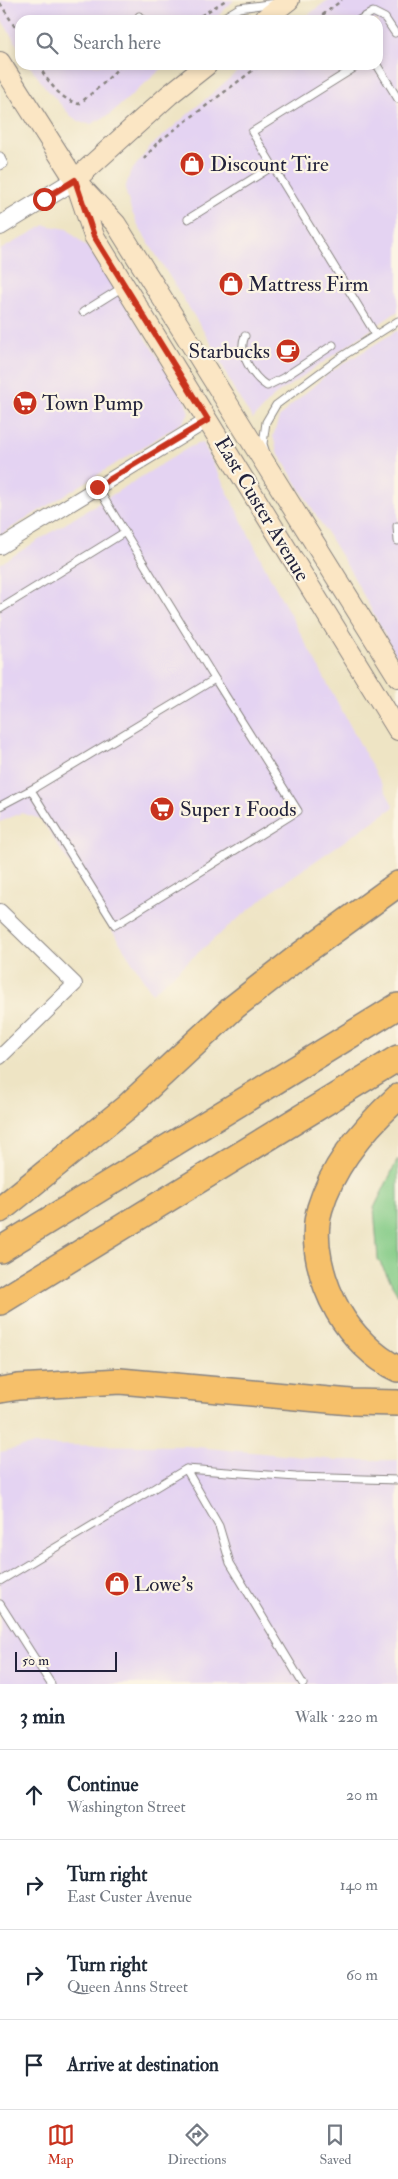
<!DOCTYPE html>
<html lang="en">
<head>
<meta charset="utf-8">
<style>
  :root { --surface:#fff; --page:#f6f6f7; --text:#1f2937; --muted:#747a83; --line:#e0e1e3; --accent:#c8321e }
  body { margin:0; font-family:"IM FELL Double Pica",serif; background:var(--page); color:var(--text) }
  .scale { position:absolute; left:15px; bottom:12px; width:102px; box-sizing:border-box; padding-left:5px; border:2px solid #22223b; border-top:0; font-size:14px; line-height:18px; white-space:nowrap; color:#22223b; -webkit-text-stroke:4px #fcf5e5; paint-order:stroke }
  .stop { position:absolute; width:15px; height:15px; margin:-11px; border:4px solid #c8321e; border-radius:50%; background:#fff }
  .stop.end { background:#c8321e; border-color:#fff; box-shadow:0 1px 5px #0008 }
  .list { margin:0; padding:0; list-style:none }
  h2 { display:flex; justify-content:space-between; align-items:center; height:65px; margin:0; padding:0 20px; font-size:21px }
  h2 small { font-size:16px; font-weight:400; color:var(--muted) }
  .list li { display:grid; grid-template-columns:32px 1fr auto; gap:15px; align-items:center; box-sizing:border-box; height:90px; padding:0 20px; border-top:1px solid var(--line) }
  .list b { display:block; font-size:19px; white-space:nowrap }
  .list p { margin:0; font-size:16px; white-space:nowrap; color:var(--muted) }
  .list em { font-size:16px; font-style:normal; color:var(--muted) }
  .icon { flex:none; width:28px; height:28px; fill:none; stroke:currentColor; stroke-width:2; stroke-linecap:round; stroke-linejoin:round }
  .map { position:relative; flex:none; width:398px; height:1684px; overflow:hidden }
  .search { position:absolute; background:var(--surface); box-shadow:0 2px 8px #0003; left:15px; right:15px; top:15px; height:55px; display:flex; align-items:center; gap:12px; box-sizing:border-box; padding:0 18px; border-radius:15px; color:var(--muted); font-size:19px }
  .sheet { height:425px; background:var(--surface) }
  nav { display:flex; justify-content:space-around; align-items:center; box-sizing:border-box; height:70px; border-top:1px solid var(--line); background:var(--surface); font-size:14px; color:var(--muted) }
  nav a { display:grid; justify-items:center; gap:2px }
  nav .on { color:var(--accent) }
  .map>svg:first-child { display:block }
  .built { fill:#e4d3f2 }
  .green { fill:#82ca85; stroke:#527660 }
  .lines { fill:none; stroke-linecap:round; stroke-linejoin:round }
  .service-casing { stroke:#888380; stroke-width:9 }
  .minor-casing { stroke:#888380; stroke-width:16 }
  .tertiary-casing { stroke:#888380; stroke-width:20 }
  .secondary-casing { stroke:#888380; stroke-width:22 }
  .motorway-casing { stroke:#888380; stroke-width:28 }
  .path { stroke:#888380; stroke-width:2.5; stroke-dasharray:4 4; stroke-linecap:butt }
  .service { stroke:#fff; stroke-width:7 }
  .minor { stroke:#fff; stroke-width:14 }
  .tertiary { stroke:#fff; stroke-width:18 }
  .secondary { stroke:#fbe6c4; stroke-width:20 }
  .motorway { stroke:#f6c06b; stroke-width:25 }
  .route { stroke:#c8321e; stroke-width:6 }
  .labels { text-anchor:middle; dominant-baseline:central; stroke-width:4.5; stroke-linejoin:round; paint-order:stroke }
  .poi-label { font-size:21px; fill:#22223b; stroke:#fcf5e5; text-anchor:start }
  .street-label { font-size:21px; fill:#22223b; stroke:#fcf5e5 }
</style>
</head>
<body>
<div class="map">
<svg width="398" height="1684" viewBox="0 0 398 1684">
  <rect width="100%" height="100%" fill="#fcf5e5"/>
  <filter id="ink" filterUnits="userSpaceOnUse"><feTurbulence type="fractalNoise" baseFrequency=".02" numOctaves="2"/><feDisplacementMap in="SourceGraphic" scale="10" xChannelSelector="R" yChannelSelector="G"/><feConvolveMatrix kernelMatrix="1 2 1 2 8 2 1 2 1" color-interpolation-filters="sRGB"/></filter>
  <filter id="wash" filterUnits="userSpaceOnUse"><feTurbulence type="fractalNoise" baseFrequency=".0096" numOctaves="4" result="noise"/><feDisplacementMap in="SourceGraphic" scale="20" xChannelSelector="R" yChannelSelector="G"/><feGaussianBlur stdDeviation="1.12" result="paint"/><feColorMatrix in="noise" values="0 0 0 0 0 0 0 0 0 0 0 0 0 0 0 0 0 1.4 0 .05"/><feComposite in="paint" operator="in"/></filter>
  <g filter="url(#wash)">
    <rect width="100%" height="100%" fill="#eee4c4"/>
    <!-- built -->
    <path class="built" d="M0 0H234L214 20H20V50L0 17Z
      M328 0H398V311L274 396 253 419 235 392 214 348 140 229 131 210 125 189 130 173 150 147 245 65H378V20H301Z
      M29 65H166L109 115 91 124 82 123 71 116 45 87Z
      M45 225 67 229 91 251 185 400 189 413 183 422 159 437 0 535V250Z
      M398 330V659L352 574 277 451 273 436 279 418 290 406 330 372Z
      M203 443 271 579 394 807 279 886 230 925 152 993 41 819 21 813 0 822V564L188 448 197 444Z
      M31 1445 186 1446 337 1460H398V1684H0V1452Z"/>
    <!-- green -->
    <path class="green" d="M398 1159V1295L378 1259 374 1208Z"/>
  </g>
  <g filter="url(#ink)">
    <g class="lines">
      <defs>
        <path id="service" d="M139 16 142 20
          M219 20 239 8 276 3
          M359 20 373 12 385 18 395 33
          M359 65 252 132 376 335
          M377 65 398 99
          M0 156 4 164 0 166
          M188 219 273 166
          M83 312 123 287
          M245 336C237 353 253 377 267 386L283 378 333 345
          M265 450 263 444 266 422 276 405 341 357 398 321
          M397 526 398 541
          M0 609 125 532
          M31 790 115 925 298 811 215 679
          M0 806 36 787 215 679 97 487
          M186 1469 219 1526 230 1563 303 1684
          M0 1581 186 1469 296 1477 398 1480
          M0 1604 51 1684"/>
        <path id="minor" d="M0 547 208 420
          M0 911 75 984 0 1057"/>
        <path id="tertiary" d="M0 226 75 180"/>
        <path id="secondary" d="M263 20 289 0
          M0 62 75 180 116 224 398 677
          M75 180 169 95 207 65
          M77 186 94 236 398 730"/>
        <path id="motorway" d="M398 1097C365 1127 333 1164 320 1208 310 1241 322 1283 338 1311 351 1334 374 1358 398 1369
          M0 1210 127 1107 234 1007 303 953 398 884
          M0 1250 398 1006
          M0 1302 398 1058
          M0 1390 18 1387 120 1381 351 1402 398 1403"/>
      </defs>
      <!-- service casing -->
      <use href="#service" class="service-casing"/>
      <!-- minor casing -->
      <use href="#minor" class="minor-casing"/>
      <!-- tertiary casing -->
      <use href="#tertiary" class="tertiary-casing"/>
      <!-- secondary casing -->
      <use href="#secondary" class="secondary-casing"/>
      <!-- motorway casing -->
      <use href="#motorway" class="motorway-casing"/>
      <!-- path -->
      <path class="path" d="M0 3 20 35
        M164 18V20
        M194 20 226 0
        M316 20 342 0
        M38 65C49 82 59 99 79 104L105 82 121 65
        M144 159 157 143 260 65"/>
      <!-- service -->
      <use href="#service" class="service"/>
      <!-- minor -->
      <use href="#minor" class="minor"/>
      <!-- tertiary -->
      <use href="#tertiary" class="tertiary"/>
      <!-- secondary -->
      <use href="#secondary" class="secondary"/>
      <!-- motorway -->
      <use href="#motorway" class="motorway"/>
    </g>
  </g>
  <g class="lines" filter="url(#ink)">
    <!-- route -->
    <path class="route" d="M44 199 75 180 94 236 208 420 97 487"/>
  </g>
  <!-- icons -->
  <defs>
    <symbol id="shop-disc" viewBox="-11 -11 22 22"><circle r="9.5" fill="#c8321e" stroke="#fcf5e5"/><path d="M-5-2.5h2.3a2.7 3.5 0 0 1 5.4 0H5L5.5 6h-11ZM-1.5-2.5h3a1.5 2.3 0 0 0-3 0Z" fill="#fff"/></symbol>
    <symbol id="cafe-disc" viewBox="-11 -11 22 22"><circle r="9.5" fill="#c8321e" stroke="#fcf5e5"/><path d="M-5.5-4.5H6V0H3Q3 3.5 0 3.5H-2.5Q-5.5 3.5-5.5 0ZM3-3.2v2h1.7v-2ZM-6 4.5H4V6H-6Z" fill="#fff"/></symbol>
    <symbol id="supermarket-disc" viewBox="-11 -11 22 22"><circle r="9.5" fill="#c8321e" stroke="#fcf5e5"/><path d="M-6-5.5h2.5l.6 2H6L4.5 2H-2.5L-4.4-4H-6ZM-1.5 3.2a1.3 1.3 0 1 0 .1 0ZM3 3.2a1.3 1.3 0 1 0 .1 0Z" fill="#fff"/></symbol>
  </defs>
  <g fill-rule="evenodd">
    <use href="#shop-disc" x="178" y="150" width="28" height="28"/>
    <use href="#shop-disc" x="217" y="270" width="28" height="28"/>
    <use href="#cafe-disc" x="274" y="337" width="28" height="28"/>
    <use href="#supermarket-disc" x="11" y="389" width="28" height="28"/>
    <use href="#supermarket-disc" x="148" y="795" width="28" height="28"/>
    <use href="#shop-disc" x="103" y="1570" width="28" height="28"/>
  </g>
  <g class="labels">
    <!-- poi labels -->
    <g class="poi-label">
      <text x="210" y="164">Discount Tire</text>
      <text x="248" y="284">Mattress Firm</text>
      <text x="270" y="351" text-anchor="end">Starbucks</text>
      <text x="42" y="403">Town Pump</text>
      <text x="180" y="809">Super 1 Foods</text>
      <text x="134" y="1584">Lowe's</text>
    </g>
    <!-- street labels -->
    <g class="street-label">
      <text transform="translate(262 509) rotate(59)">East Custer Avenue</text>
    </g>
  </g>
</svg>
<div class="scale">50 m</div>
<div class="stop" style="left:44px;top:199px"></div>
<div class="stop end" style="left:97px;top:487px"></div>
<div class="search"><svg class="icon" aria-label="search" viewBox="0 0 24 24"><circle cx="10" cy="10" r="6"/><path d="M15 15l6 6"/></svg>Search here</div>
</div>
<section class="sheet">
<h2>3 min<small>Walk · 220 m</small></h2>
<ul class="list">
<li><svg class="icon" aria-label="ahead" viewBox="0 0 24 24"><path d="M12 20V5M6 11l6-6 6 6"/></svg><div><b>Continue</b><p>Washington Street</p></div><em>20 m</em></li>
<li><svg class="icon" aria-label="right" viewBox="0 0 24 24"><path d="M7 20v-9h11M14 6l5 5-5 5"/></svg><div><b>Turn right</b><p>East Custer Avenue</p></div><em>140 m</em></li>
<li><svg class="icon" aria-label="right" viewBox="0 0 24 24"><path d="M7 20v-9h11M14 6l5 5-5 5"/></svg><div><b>Turn right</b><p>Queen Anns Street</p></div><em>60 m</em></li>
<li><svg class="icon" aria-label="arrive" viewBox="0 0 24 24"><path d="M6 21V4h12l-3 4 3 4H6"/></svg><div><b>Arrive at destination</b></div></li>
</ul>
</section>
<nav>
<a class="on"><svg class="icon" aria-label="map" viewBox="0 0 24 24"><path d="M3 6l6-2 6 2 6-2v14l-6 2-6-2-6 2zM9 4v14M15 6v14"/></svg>Map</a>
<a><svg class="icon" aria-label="directions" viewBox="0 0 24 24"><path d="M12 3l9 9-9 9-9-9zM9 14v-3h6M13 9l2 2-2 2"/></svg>Directions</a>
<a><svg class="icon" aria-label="saved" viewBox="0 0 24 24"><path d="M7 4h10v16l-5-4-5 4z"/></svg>Saved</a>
</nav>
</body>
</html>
